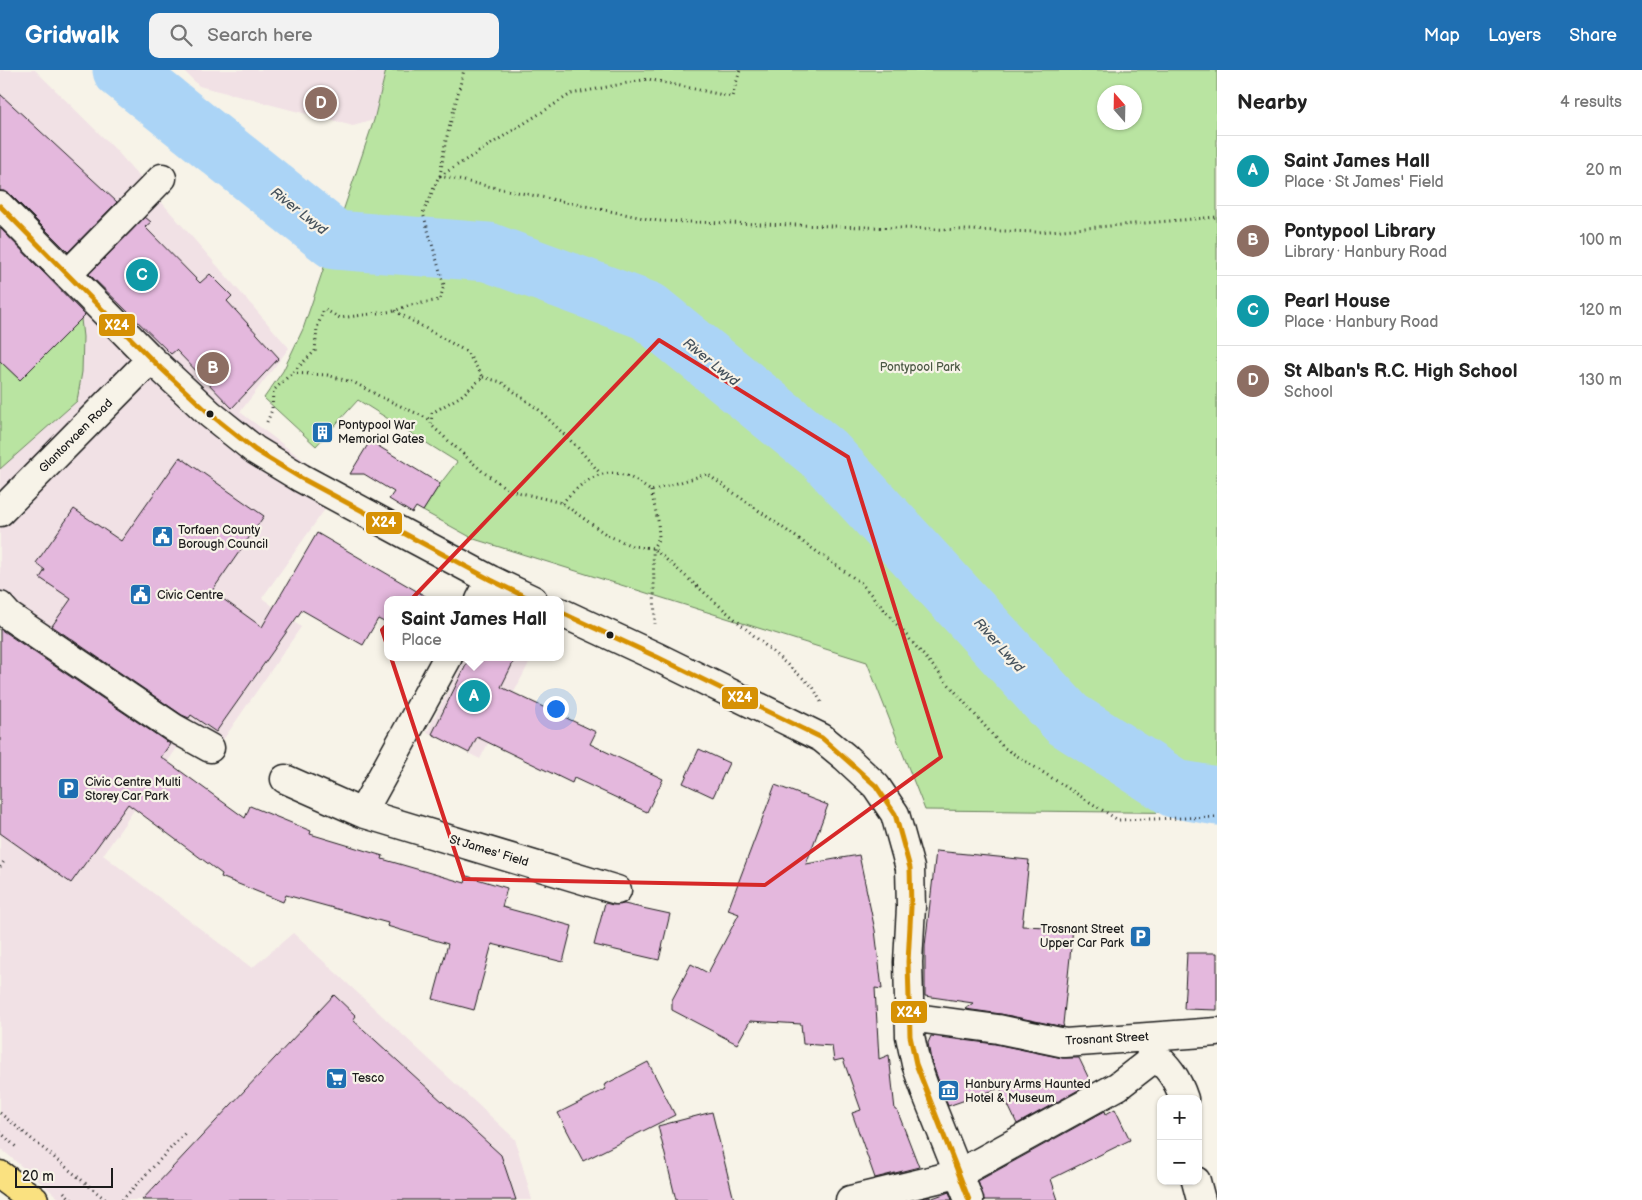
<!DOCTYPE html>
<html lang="en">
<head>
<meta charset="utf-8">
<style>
  :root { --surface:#fff; --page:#f2f2f2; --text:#222; --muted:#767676; --line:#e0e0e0; --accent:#1f6fb2 }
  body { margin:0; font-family:"Balsamiq Sans",sans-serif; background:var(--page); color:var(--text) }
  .controls { position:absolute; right:15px; bottom:15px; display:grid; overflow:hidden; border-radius:10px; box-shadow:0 1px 4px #0004 }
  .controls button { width:45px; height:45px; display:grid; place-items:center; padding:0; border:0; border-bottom:1px solid var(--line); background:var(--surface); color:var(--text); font:25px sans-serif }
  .compass { position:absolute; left:1097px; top:15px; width:45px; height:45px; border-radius:50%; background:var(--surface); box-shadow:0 1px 4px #0004; rotate:340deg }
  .scale { position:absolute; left:15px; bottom:12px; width:98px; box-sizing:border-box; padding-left:5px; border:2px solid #1c1c1c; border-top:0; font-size:14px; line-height:18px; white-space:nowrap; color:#1c1c1c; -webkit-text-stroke:4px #f7f3e8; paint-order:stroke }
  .you { position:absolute; left:555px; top:638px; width:18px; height:18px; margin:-12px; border:4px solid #fff; border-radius:50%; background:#1a73e8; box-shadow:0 0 0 8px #1a73e833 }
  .badge { display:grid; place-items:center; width:32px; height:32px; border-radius:50%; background:var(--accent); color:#fff; font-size:16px; font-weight:700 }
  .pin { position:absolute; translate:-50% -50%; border:2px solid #fff; box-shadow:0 1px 5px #0006 }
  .popup { position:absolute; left:384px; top:526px; width:180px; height:65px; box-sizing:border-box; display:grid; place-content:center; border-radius:10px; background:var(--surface); filter:drop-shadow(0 1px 4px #0005); font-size:16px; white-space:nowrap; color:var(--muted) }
  .popup b { font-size:19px; color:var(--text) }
  .popup::after { content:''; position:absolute; left:50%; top:100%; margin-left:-10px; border:10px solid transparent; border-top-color:var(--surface) }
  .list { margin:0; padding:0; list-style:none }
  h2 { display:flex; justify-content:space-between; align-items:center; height:65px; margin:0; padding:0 20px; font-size:21px }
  h2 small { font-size:16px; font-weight:400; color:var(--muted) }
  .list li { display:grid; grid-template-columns:32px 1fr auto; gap:15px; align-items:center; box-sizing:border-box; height:70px; padding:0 20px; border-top:1px solid var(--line) }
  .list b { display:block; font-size:19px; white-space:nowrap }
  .list p { margin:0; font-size:16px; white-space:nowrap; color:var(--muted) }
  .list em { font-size:16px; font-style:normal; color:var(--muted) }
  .icon { flex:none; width:28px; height:28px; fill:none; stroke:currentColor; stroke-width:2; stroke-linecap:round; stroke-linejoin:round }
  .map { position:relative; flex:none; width:1217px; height:1130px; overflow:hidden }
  header { display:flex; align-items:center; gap:30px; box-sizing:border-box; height:70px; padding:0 25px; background:var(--accent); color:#fff }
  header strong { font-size:24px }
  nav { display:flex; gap:28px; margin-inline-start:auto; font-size:18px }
  .search { width:350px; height:45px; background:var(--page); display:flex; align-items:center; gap:12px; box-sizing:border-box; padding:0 18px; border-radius:10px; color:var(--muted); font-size:19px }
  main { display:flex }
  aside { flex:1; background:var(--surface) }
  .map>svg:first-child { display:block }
  .built { fill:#f1e1e5 }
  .green { fill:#b9e4a1; stroke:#6a805e; fill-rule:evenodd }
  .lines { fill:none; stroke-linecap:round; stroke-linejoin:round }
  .river { stroke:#abd4f6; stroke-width:59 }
  .building { fill:#e4b8dd; stroke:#1c1c1c }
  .minor-casing { stroke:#1c1c1c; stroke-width:31 }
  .major-casing { stroke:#1c1c1c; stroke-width:31 }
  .path { stroke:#1c1c1c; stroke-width:3; stroke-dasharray:1 4; stroke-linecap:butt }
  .minor { stroke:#f7f3e8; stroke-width:28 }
  .major { stroke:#fae180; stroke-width:28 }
  .bus-1-casing { stroke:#f7f3e8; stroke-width:9 }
  .bus-1 { stroke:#d69104; stroke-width:5 }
  .marked { fill:none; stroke:#d62828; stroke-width:4; stroke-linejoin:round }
  .bus-dot { fill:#1c1c1c; stroke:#f7f3e8; stroke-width:2 }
  .labels { text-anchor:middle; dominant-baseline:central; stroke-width:4.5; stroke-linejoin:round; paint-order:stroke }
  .park-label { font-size:12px; fill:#4b5844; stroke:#f7f3e8 }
  .poi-label { font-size:12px; fill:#1c1c1c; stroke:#f7f3e8; text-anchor:start }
  .street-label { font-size:12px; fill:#1c1c1c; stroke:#f7f3e8 }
  .water-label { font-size:14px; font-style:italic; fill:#47535d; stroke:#f7f3e8 }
  .line-badge { stroke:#f7f3e8; stroke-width:2 }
  .badge-label { font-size:14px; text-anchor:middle; font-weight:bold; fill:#fff }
</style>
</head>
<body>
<header>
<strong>Gridwalk</strong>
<div class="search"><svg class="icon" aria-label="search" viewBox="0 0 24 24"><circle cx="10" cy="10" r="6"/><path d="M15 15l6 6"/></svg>Search here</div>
<nav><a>Map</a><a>Layers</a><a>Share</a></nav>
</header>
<main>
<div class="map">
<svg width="1217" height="1130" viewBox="0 0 1217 1130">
  <rect width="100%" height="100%" fill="#f7f3e8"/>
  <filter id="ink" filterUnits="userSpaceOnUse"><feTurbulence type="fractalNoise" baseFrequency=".02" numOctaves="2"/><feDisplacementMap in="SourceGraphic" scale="10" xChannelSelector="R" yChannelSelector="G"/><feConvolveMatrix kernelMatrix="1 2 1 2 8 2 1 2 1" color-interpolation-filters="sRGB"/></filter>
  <g filter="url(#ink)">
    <!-- built -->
    <path class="built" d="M0 0H35L116 80 289 278 240 342 340 418 262 528 301 557 207 693 179 675 103 785 252 898 293 863 515 1069 532 1130H61L0 1078Z
      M183 0H386L374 50 353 56 199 16Z
      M466 587H532L480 689 427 662Z"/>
    <!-- green -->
    <path class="green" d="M386 0H1217V743L925 740 867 592 474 469 423 441 440 414 457 392 358 330 316 376 264 328 283 301 303 259 374 50ZM1104 22H1134V52H1104Z
      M81 249 83 267 82 302 77 331 0 399V291L20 310Z"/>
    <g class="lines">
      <!-- river -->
      <path class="river" d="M122 0 335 170 488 182 648 241 824 384 1067 649 1176 719 1217 726"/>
    </g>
    <!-- building -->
    <path class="building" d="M0 24 117 132 68 182 11 125 5 121H0Z
      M145 147 151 152 145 157 200 213 210 204 232 226 227 231 279 288 232 338 176 280 171 284 89 204Z
      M0 158 85 245 20 310 0 291Z
      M370 371 440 414 423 441 416 437 412 443 389 429 394 422 364 404H350Z
      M180 387 264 446 212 521 262 557 317 463 432 530H388V554L378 549 363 575 302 540 216 662 191 645 189 648 182 645 52 556 71 529 40 508 45 500 36 493 74 439 121 471Z
      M0 559 170 674 161 687 245 748 250 736 311 761 310 764 383 786 382 789 465 813 467 806 507 818 502 837 572 856 563 892 492 874 474 940 433 929 448 874 387 856 388 853 286 825 283 832 221 807 222 804 128 734 71 813 0 763Z
      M470 587H516L501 617 596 662 590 674 663 709 647 742 574 708 572 713 477 667 469 683 432 664Z
      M699 679 729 693 713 727 683 713Z
      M775 715 828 735 806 794 859 785 875 860 882 919 875 918 879 989 889 985 895 1040H897L919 1097 875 1108 852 1043 861 1040 843 989 834 991 832 976 803 974 801 954 750 951 737 974 672 940V930L691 894 708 903 739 844 728 840Z
      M936 781 1029 790 1022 856 1073 858 1063 954 1064 957 1001 944 965 939 973 933 925 926V876Z
      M605 833 613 835 624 834 670 844 659 890 594 875Z
      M1187 883H1217V940L1184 939Z
      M334 925 356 946 353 950 501 1085 516 1130H142Z
      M931 966 995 974 1062 988H1079L1091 1013 1017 1054 1000 1018 948 1036 931 990 928 973Z
      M648 992 675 1045 583 1091 558 1043 606 1019 604 1015Z
      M1115 1039 1130 1070 1051 1109 1058 1130H984L978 1111 1105 1041 1106 1044Z
      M712 1042 734 1130H676L658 1056Z
      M949 1122 952 1130H917L930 1127V1129Z"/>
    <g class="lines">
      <defs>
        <path id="minor" d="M0 136 151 289 210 344 255 380 301 408 403 463 491 510 533 530
          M68 204 162 108
          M0 442 151 289
          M480 530 491 510
          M0 536 9 546 174 658 210 678
          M560 542 657 587 822 668 845 687 876 716 895 744 910 798 911 837 908 892 910 966 916 994 927 1025 969 1130
          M285 709 362 743 617 820
          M362 743 448 587
          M909 947 998 959 1065 973 1217 962
          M1151 981C1167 996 1177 1007 1184 1029
          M1196 1111 1201 1130
          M850 1130 958 1104 1118 1016 1149 992 1155 967"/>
        <path id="major" d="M0 1105 34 1130"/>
      </defs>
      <!-- minor casing -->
      <use href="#minor" class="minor-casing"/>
      <!-- major casing -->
      <use href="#major" class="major-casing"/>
      <!-- path -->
      <path class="path" d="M440 106 571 24 648 9 732 27 740 0
        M440 106 445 74 464 0
        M395 241 467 282 483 307 461 326 432 343 431 355 483 402 509 420 562 433 607 465 632 476 653 478 813 617 821 632
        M292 303 327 305 355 313 381 327 431 350
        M483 307 501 312 539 340 578 378 600 403
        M267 352 272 340 273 321 315 281 317 258 324 239 340 248 394 241 410 235 440 230 444 215 423 143 439 106 658 151 1038 162 1217 147
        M651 421 658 451 659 468 653 478 655 554
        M562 433C578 416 598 397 623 405 633 407 643 416 651 421L707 404 861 513 1003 677 1118 750 1217 747
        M0 797 5 790
        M0 1043 106 1130
        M0 1062 16 1077
        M64 1122 72 1130
        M122 1130 185 1063"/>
      <!-- minor -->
      <use href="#minor" class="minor"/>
      <!-- major -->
      <use href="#major" class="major"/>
      <defs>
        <path id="bus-1" d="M0 136 151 289 210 344 255 380 301 408 491 510 532 530
          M560 542 657 587 822 668 876 716 895 744 910 798 911 837 908 892 910 966 916 994 969 1130"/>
      </defs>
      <!-- bus-1 casing -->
      <use href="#bus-1" class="bus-1-casing"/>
      <!-- bus-1 -->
      <use href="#bus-1" class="bus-1"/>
    </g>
  </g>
  <!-- marked area -->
  <path class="marked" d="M659 270 848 387 941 687 765 815 464 809 382 560Z"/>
  <!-- icons -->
  <defs>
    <symbol id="building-square" viewBox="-11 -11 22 22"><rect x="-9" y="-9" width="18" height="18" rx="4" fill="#1f6fb2" stroke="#f7f3e8"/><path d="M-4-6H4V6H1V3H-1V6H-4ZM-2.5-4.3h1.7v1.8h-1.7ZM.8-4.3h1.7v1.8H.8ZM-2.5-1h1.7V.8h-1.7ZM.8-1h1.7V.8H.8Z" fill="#fff"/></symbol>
    <symbol id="civic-square" viewBox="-11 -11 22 22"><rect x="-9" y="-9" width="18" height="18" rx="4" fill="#1f6fb2" stroke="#f7f3e8"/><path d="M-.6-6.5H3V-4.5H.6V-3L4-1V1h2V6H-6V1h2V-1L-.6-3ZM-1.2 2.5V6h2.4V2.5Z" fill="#fff"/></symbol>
    <symbol id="parking-square" viewBox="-11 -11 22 22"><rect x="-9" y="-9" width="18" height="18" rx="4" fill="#1f6fb2" stroke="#f7f3e8"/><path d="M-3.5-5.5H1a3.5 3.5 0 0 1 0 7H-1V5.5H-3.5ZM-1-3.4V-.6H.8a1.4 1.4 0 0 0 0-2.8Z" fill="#fff"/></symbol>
    <symbol id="supermarket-square" viewBox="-11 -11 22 22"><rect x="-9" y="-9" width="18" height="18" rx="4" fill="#1f6fb2" stroke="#f7f3e8"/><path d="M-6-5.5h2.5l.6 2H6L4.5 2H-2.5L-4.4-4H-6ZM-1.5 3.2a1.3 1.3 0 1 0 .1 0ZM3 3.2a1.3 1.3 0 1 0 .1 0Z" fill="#fff"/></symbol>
    <symbol id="museum-square" viewBox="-11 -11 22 22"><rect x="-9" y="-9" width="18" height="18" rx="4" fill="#1f6fb2" stroke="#f7f3e8"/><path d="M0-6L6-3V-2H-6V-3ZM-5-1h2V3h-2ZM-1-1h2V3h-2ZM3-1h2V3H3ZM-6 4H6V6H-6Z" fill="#fff"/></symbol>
  </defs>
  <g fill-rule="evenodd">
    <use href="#building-square" x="310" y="350" width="25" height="25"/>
    <use href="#civic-square" x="150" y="454" width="25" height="25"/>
    <use href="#civic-square" x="128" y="512" width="25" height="25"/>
    <use href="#parking-square" x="56" y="706" width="25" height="25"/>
    <use href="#parking-square" x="1128" y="854" width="25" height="25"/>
    <use href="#supermarket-square" x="324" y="996" width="25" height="25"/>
    <use href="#museum-square" x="936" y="1008" width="25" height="25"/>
  </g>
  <!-- markers -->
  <g class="bus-dot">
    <circle cx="210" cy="344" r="4.5"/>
    <circle cx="610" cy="565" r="4.5"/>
  </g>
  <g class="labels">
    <!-- park labels -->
    <g class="park-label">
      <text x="920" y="297">Pontypool Park</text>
    </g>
    <!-- poi labels -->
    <g class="poi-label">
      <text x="338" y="355">Pontypool War<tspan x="338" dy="14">Memorial Gates</tspan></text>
      <text x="178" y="460">Torfaen County<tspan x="178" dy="14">Borough Council</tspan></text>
      <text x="157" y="525">Civic Centre</text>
      <text x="85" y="712">Civic Centre Multi<tspan x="85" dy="14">Storey Car Park</tspan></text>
      <text x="1124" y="859" text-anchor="end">Trosnant Street<tspan x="1124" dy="14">Upper Car Park</tspan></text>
      <text x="352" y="1008">Tesco</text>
      <text x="965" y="1014">Hanbury Arms Haunted<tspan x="965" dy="14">Hotel &amp; Museum</tspan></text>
    </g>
    <!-- street labels -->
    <g class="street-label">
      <text transform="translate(76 366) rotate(-45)">Glantorvaen Road</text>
      <text transform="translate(489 781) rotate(17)">St James' Field</text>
      <text transform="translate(1107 969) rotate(-3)">Trosnant Street</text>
    </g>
    <!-- water labels -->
    <g class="water-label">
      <text transform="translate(299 141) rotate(38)">River Lwyd</text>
      <text transform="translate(711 292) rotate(39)">River Lwyd</text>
      <text transform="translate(999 575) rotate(48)">River Lwyd</text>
    </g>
  </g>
  <g class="line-badge">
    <rect x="98" y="243" width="38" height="24" rx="5" fill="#d69104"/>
    <rect x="365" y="441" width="38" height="24" rx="5" fill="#d69104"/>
    <rect x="721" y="616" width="38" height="24" rx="5" fill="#d69104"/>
    <rect x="890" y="930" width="38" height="24" rx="5" fill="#d69104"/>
  </g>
  <g class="badge-label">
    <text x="117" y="260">X24</text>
    <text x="384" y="457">X24</text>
    <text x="740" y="632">X24</text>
    <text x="909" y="947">X24</text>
  </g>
</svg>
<div class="controls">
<button>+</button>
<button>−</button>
</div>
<svg class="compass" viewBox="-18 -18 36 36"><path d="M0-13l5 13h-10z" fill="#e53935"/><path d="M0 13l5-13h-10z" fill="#767676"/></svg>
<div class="scale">20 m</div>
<div class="you"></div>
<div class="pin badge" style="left:474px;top:626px;background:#0f9aa8">A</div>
<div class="popup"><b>Saint James Hall</b>Place</div>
<div class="pin badge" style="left:213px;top:298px;background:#8d6e63">B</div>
<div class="pin badge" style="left:142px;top:205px;background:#0f9aa8">C</div>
<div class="pin badge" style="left:321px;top:33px;background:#8d6e63">D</div>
</div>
<aside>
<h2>Nearby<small>4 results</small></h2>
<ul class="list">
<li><span class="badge" style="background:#0f9aa8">A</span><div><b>Saint James Hall</b><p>Place · St James' Field</p></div><em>20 m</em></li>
<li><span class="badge" style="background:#8d6e63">B</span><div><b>Pontypool Library</b><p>Library · Hanbury Road</p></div><em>100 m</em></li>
<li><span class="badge" style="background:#0f9aa8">C</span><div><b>Pearl House</b><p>Place · Hanbury Road</p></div><em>120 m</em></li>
<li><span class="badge" style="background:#8d6e63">D</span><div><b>St Alban's R.C. High School</b><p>School</p></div><em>130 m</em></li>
</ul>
</aside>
</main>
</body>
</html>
